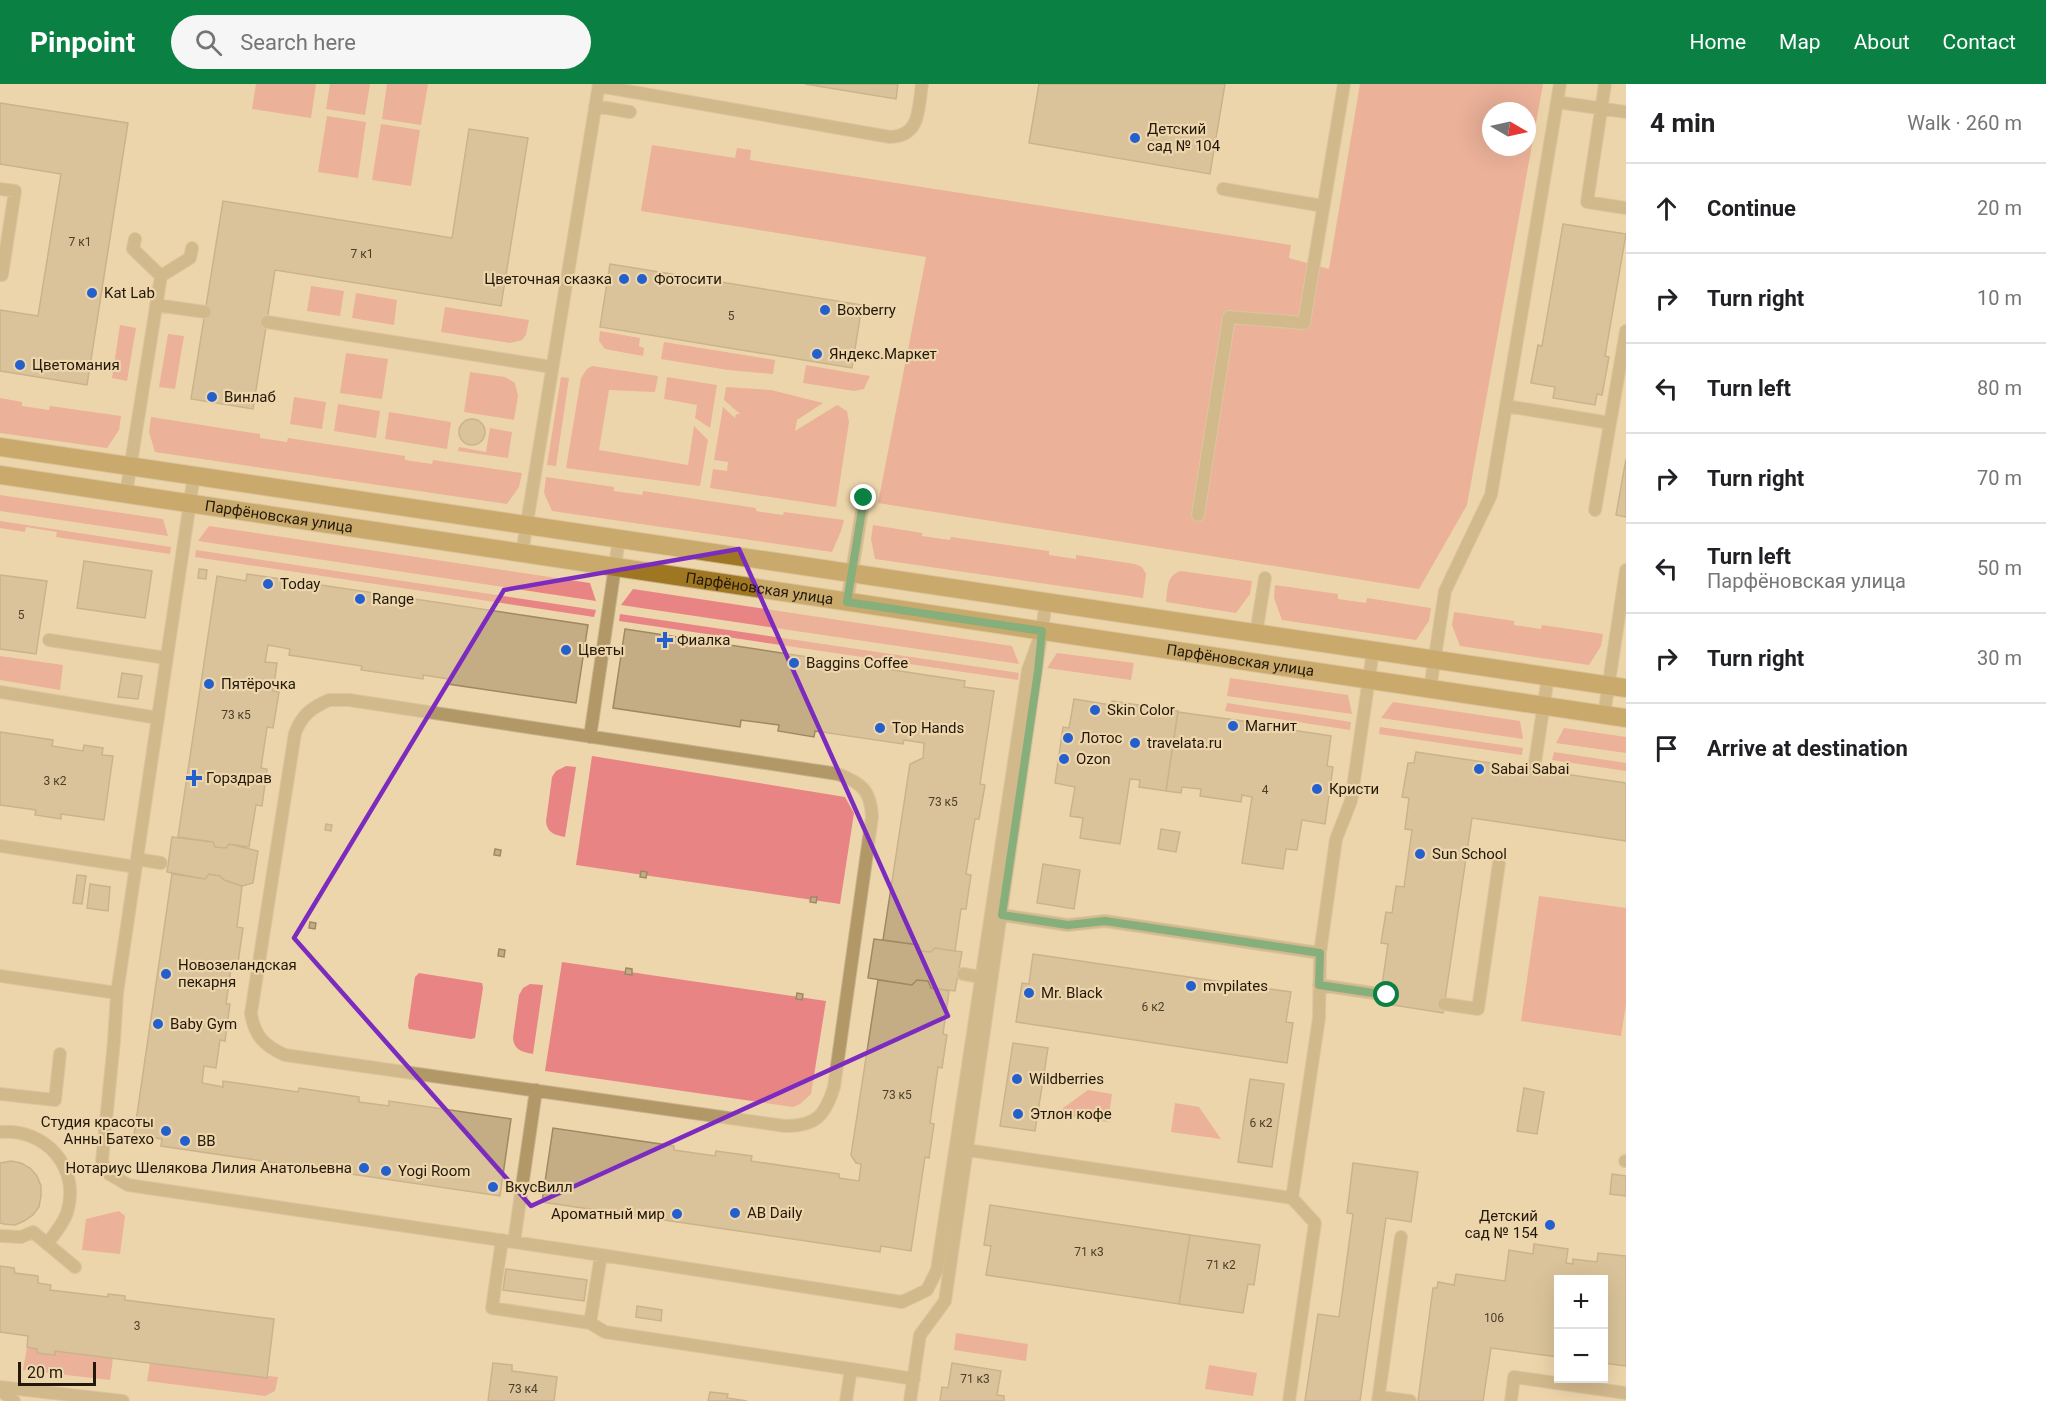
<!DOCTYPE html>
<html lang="en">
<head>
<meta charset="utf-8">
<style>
  :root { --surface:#fff; --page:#f6f6f6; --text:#202124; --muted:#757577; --line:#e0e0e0; --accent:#0b8043 }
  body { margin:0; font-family:Roboto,sans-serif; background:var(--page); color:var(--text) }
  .controls { position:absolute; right:18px; bottom:18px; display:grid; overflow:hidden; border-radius:0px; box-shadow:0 6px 24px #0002 }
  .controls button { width:54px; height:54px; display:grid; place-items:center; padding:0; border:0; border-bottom:2px solid var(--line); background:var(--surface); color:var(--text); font:30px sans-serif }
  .compass { position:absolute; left:1482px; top:18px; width:54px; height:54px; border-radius:50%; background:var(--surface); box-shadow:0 6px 24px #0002; rotate:99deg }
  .scale { position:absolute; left:18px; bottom:15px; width:78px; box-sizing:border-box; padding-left:6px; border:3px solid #22190a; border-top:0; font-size:16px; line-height:21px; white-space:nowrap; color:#22190a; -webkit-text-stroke:4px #edd5ac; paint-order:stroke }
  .stop { position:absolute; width:18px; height:18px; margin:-14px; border:4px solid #0b8043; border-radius:50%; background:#fff }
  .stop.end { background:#0b8043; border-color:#fff; box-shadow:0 2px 6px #0008 }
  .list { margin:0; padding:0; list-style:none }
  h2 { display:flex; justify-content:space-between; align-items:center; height:78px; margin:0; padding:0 24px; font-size:26px }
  h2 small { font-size:20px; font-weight:400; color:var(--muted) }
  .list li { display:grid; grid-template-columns:39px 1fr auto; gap:18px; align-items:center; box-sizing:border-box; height:90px; padding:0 24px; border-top:2px solid var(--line) }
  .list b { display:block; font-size:22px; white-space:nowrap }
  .list p { margin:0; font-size:20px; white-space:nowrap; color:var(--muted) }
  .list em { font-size:20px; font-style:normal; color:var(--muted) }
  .icon { flex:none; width:33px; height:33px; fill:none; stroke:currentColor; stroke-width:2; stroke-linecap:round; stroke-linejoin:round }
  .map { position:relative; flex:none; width:1626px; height:1317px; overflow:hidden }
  header { display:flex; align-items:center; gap:36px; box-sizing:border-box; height:84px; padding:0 30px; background:var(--accent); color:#fff }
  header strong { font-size:28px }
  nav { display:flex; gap:33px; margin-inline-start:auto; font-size:21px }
  .search { width:420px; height:54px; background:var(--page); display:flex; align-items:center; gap:15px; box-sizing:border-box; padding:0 21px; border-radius:33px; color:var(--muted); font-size:22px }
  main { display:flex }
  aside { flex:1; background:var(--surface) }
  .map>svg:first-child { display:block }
  .green { fill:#e88584; fill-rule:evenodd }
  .building { fill:#c4ad85; stroke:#9f8963; stroke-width:1.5 }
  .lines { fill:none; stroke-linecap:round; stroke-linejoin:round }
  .lane-casing { stroke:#c8b38f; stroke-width:14 }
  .secondary-casing { stroke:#c8b38f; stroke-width:20 }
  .lane { stroke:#b29767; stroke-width:12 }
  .secondary { stroke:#9f7621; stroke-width:18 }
  .route { stroke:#0b8043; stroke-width:8 }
  .marked { fill:none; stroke:#7b2cbf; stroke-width:4.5; stroke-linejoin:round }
  .poi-dot { fill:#2460cd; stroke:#edd5ac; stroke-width:2 }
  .labels { text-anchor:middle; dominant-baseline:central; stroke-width:4.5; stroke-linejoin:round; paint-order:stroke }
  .number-label { font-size:12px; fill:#4a3e29 }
  .poi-label { font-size:15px; fill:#22190a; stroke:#edd5ac; text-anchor:start }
  .street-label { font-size:15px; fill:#22190a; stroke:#edd5ac }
</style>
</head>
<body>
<header>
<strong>Pinpoint</strong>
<div class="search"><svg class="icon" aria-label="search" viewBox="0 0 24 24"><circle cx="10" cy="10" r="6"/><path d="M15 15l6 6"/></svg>Search here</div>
<nav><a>Home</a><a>Map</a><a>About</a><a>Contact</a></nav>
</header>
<main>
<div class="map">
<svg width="1626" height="1317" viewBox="0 0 1626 1317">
  <rect width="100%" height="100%" fill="#edd5ac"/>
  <!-- green -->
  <path class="green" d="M256 0H316L311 34 252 25Z
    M330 0H370L365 31 326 25Z
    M387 0H428L421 41 382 35Z
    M1360 0H1543L1467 421 1419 505 878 419 926 173 641 127 652 61 735 74 737 64 751 66 750 76 1291 161 1289 174 1329 185ZM1491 27H1527V63H1491Z
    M327 32 366 38 358 94 318 88Z
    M381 40 420 46 411 102 372 96Z
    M311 202 344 207 340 232 307 227Z
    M356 209 397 216 394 241 352 234Z
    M445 223 529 236 526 251 522 256 510 259 441 248Z
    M120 241 136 244 127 297 112 294Z
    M600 247 640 254 639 262 644 264 643 272 605 265 599 257Z
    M168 250 184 252 175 305 159 303Z
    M664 258 775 276 773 290 728 286 661 275Z
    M346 269 388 275 382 315 340 309Z
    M806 281 870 292 864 305 854 307 803 299Z
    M592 282 658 292 655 308 609 306 599 366 688 381 694 342 708 356 700 402 566 384 581 294 587 285Z
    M470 288 505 293 515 299 518 312 514 336 464 328Z
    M561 293 569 294 556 382 547 381Z
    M667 293 717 301 710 344 695 334 697 321 664 315Z
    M726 303 771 306 823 319 797 336 795 347 837 321 847 327 849 338 836 423 710 404 713 385 727 387 728 378 714 376 723 323 735 334 736 330H740L724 316Z
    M294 313 326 318 322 345 290 340Z
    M0 314 22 318V322L49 326 50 322 121 332 119 346 107 364 0 349Z
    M338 320 380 327 376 354 334 347Z
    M389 328 451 338 447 365 385 355Z
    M151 333 260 350V354L287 358 288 354 405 372V376L432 380 433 376 522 389 519 403 507 420 155 368 149 348Z
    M490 344 512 348 508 374 458 367 459 363 486 368Z
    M546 393 614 403V407L642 411 643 407 756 424V427L783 431 784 428 844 436 841 447 832 468 552 427 544 409Z
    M0 411 163 435 168 452 0 427Z
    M0 437 171 463 170 470 56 453 57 448 26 443 25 448 0 444Z
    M873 441 922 449V452L950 456 951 453 1049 467V471L1076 475V471L1135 480 1142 483 1146 490 1143 514 875 475 871 455Z
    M209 442 590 499 596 517 198 457Z
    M196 466 596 526 594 533 195 473Z
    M1181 487 1252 497 1250 510 1236 529 1166 518C1168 505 1166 491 1181 487Z
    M1275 501 1338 510V515L1366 519 1367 514 1431 524 1429 537 1416 556 1282 536 1274 514Z
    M633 505 1012 562 1019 580 621 521Z
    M1454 528 1514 537V541L1541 545 1542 541 1603 550 1601 562 1589 581 1460 562 1452 541Z
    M620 530 1019 589 1018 596 619 537Z
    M1057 569 1134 579 1131 596 1047 584Z
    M0 572 63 581 60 606 0 596Z
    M1230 594 1348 611 1352 630 1227 612Z
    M1393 618 1520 637 1523 655 1381 634Z
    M1227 619 1351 638 1350 646 1225 627Z
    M1380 643 1523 664 1522 671 1379 650Z
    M1564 644 1626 653V669L1556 659Z
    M1554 668 1626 679V687L1552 676Z
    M592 672 845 713 854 729 840 820 576 781Z
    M566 682 576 683 565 753C555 751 547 749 546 737L552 693 556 687Z
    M1539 812 1626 824V920L1621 952 1521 937Z
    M562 878 826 917 811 1010 800 1020 793 1023 545 987Z
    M419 889 482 899 483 904 475 954 471 955 409 945 408 942 415 893Z
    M530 900 543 901 533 970C522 968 514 966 513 954L519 911 523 904Z
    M1088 1006 1112 1010 1108 1038 1062 1031 1063 1024Z
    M1175 1019 1199 1023 1221 1055 1171 1048Z
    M119 1127 125 1132 120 1170 82 1166 86 1135Z
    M956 1249 1028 1260 1026 1277 954 1266Z
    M27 1263 113 1274 110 1296 23 1286Z
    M150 1279 278 1293 275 1307 265 1312 147 1297Z
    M1209 1281 1257 1289 1253 1312 1205 1305Z"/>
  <!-- building -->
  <path class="building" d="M805 0H898L896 15Z
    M1039 0H1225L1210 90 1029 59Z
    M0 19 128 39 87 301 0 287V226L38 232 61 90 0 80Z
    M469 45 528 54 501 222 275 186 253 325 191 315 223 117 452 154Z
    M1563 140 1626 150 1605 272 1609 273 1602 311 1597 310 1595 321 1553 314 1555 303 1531 299 1538 261 1542 262Z
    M610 180 862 221 852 284 600 243Z
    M459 348a13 13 0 1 1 26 0a13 13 0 1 1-26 0Z
    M1626 375V433L1616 431Z
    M84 477 152 487 145 534 77 524Z
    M199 485 207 486 206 495 198 494Z
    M247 490 588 541 576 619 448 600V595L423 591V595L361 586 362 582 289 571 290 565 268 561 265 578 277 579 273 607 279 608 273 644 267 643 261 684 267 685 262 722 256 721 249 763 229 760 226 764 215 763 213 758 178 753 217 492 246 497Z
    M0 491 47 497 36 570 0 565Z
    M625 545 965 597 964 603 994 607 980 700 985 701 979 735H975L966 790 971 791 966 825H961L955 867 935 864 931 868 920 867 919 861 883 856 910 680 923 674 924 659 904 656 903 660 815 647 814 653 778 647 779 641 741 636 740 643 613 624Z
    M122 589 142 592 138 615 118 613Z
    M1074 615 1111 621 1112 617 1178 627 1166 707 1139 703 1140 696 1130 695 1120 760 1080 754 1083 734 1070 732 1075 703 1055 699 1063 643 1069 644Z
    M1178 628 1293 644 1292 646 1331 652 1327 682 1333 683 1325 740 1302 736 1297 766 1286 765 1283 785 1242 779 1252 713 1242 711 1241 718 1200 712 1201 705 1191 704 1182 703 1181 709 1166 707Z
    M0 648 53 656 52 662 83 667 84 661 103 664 102 671 113 672 104 736 61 730V735L35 731 36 726 0 721Z
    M1416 668 1626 699V757L1472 734 1443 929 1386 920 1389 902 1382 901 1388 860 1381 859 1386 828 1392 829 1396 802 1404 803 1412 746 1405 745 1409 714 1402 713 1408 679H1414Z
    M326 740 332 741 331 747 325 746Z
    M1161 745 1180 748 1176 768 1158 765Z
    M172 753 213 758 215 763 226 764 229 760 258 767 253 799 242 802 224 796 220 792 209 790 205 795 167 788Z
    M495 765 501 766 500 772 494 771Z
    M1043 780 1080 786 1074 825 1037 819Z
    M641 787 647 788 646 794 640 793Z
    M172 790 205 795 209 790 220 792 224 796 242 802 237 843 243 844 238 879 232 878 226 920H230L225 957 220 956 216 984 204 982 202 999 223 1003V997L298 1008 299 1004 359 1013V1018L389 1022V1017L511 1035 500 1112 161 1062 162 1055 134 1051Z
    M77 791 86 792 82 820 73 819Z
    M90 800 110 803 108 827 87 824Z
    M811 813H817L816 819 810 818Z
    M310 838 316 839 315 845 309 844Z
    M874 855 919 861 920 867 931 868 935 864 962 868 955 907 931 904 928 897 917 896 912 901 868 894Z
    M499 865 505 866 504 873 498 872Z
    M1033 870 1291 908 1286 938 1293 939 1287 979 1016 938 1022 899 1029 900Z
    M626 884 632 885V891L625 890Z
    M878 896 912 901 917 896 928 897 931 904 949 907 943 950 947 951 942 984 938 983 930 1039 934 1040 929 1074 925 1073 911 1167 881 1162 880 1168 542 1118 553 1044 674 1062V1066L715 1072 716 1067 752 1072 751 1077 839 1090V1094L859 1097 861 1080 856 1079 851 1071Z
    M797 909 803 910 802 916 796 915Z
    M1013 959 1048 964 1035 1047 1000 1042Z
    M1250 995 1284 1000 1272 1083 1238 1078Z
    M1524 1004 1544 1008 1537 1050 1517 1047Z
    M11 1077 21 1079 30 1084 37 1092 41 1102V1112L39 1123 33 1131 24 1137 15 1141 4 1140 0 1139V1079Z
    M1353 1079 1418 1088 1411 1138 1386 1134 1360 1317H1305L1318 1230 1339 1233 1353 1130 1347 1129Z
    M1612 1090 1626 1092V1112L1610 1110Z
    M990 1121 1190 1151 1179 1220 986 1191 991 1162 984 1161Z
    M1190 1151 1260 1161 1254 1201 1248 1200 1243 1229 1179 1220Z
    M1534 1160 1568 1165 1566 1179 1573 1180V1175L1597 1178 1598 1169 1626 1172V1282L1604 1279V1196H1558V1273L1491 1264 1483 1317H1418L1433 1204H1437L1438 1198 1454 1201 1456 1190 1505 1197 1509 1166 1533 1170Z
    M0 1182 14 1184 15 1189 38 1192V1199L51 1201 50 1206 108 1213V1210L125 1212V1216L274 1235 267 1294 55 1267V1271L37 1269V1265L27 1263 28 1252 0 1248Z
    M506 1185 587 1196 584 1217 503 1206Z
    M637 1222 662 1226 661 1237 636 1233Z
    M493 1279 512 1281V1287L557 1293 554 1317H488Z
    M952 1279 1001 1287 997 1311 1004 1312V1317H940L942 1303 948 1304Z
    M710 1308 728 1310 727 1314 747 1317H708Z"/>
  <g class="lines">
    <defs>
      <path id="lane" d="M1605 0 1587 118 1626 124
        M599 2 890 53C921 52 918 25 922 0
        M1557 18 1626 28
        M595 22 630 28
        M0 105 15 107 2 191 0 190
        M1223 105 1323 122
        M135 155 133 165 161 192 190 174 192 164
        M156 221 205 228
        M267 238 552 283
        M1506 322 1610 339
        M194 391 117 909 114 957 102 1077 106 1088 128 1101 601 1171 902 1218 927 1206 937 1186 1028 586 1042 547
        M126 410 161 192
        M1595 426 1626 247
        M1198 431 1229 233 1304 239 1344 0
        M522 469 599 0
        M847 518 864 414
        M1256 550 1265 494
        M49 556 166 574
        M1430 605 1445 507 1491 411 1560 0
        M0 608 158 634
        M329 616H349L838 690C862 699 871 707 872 733L834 1003C825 1032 816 1042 785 1042L285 971C264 962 254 951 251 929L295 649C302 631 311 624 329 616Z
        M1604 631 1626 486
        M590 653 619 455
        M1534 685 1548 593
        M0 762 136 783
        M137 775 161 779
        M1002 831 1068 841 1105 837 1320 869
        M963 890 981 893
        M0 892 117 909
        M1319 901 1387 911
        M1444 920 1478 925 1499 779
        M0 1010 55 1016 60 970
        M0 1048C46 1044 81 1084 67 1129 63 1140 54 1151 47 1160
        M967 1066 1292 1114 1315 1139 1289 1317
        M1625 1077H1626
        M1292 1114 1319 934 1320 869 1336 755 1351 717 1373 567
        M0 1152 21 1153 33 1148 75 1183
        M502 1156 492 1224 590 1239
        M514 1158 536 1006
        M601 1171 590 1239 605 1248 851 1285
        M0 1303 123 1317
        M0 1306 14 1317
        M1379 1313 1410 1317
        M846 1317 851 1285 914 1295
        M910 1317 920 1251 945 1217 1046 518
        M1378 1317 1401 1153
        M1511 1317 1514 1293 1626 1309"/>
      <g id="secondary">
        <path d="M0 363 1626 604"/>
        <path id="s1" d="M0 391 1626 634"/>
      </g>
    </defs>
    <!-- lane casing -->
    <use href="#lane" class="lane-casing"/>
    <!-- secondary casing -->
    <use href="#secondary" class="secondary-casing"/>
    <!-- lane -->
    <use href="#lane" class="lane"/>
    <!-- secondary -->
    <use href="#secondary" class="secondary"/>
  </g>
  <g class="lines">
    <!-- route -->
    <path class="route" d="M864 414 847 518 1042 547 1038 587 1002 831 1068 841 1105 837 1320 869 1319 901 1387 911"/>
  </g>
  <!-- marked area -->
  <path d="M0 0H1626V1317H0ZM739 465 948 932 531 1122 294 854 504 506Z" fill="#edd5ac" fill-opacity=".55" fill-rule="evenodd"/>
  <path class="marked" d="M739 465 948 932 531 1122 294 854 504 506Z"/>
  <!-- markers -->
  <g class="poi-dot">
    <circle cx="1135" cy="54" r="6"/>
    <circle cx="624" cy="195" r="6"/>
    <circle cx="642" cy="195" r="6"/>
    <circle cx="92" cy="209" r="6"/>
    <circle cx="825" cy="226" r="6"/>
    <circle cx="817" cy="270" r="6"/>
    <circle cx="20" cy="281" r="6"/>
    <circle cx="212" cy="313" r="6"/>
    <circle cx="268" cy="500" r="6"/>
    <circle cx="360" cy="515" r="6"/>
    <path d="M662 547h6v6h6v6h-6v6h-6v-6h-6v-6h6z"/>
    <circle cx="566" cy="566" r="6"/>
    <circle cx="794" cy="579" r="6"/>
    <circle cx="209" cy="600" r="6"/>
    <circle cx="1095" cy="626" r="6"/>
    <circle cx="1233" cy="642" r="6"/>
    <circle cx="880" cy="644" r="6"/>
    <circle cx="1068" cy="654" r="6"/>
    <circle cx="1135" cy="659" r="6"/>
    <circle cx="1064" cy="675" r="6"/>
    <circle cx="1479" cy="685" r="6"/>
    <path d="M191 685h6v6h6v6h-6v6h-6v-6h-6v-6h6z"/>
    <circle cx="1317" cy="705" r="6"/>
    <circle cx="1420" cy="770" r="6"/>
    <circle cx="166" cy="890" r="6"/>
    <circle cx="1191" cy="902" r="6"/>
    <circle cx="1029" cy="909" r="6"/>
    <circle cx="158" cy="940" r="6"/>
    <circle cx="1017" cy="995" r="6"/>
    <circle cx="1018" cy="1030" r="6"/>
    <circle cx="166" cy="1047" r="6"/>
    <circle cx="185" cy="1057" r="6"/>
    <circle cx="364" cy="1084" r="6"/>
    <circle cx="386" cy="1087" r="6"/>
    <circle cx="493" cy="1103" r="6"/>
    <circle cx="735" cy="1129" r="6"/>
    <circle cx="677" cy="1130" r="6"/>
    <circle cx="1550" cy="1141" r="6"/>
  </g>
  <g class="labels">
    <!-- number labels -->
    <g class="number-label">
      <text x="80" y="158">7 к1</text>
      <text x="362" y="170">7 к1</text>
      <text x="731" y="232">5</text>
      <text x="21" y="531">5</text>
      <text x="236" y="631">73 к5</text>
      <text x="55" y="697">3 к2</text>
      <text x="1265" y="706">4</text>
      <text x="943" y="718">73 к5</text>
      <text x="1153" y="923">6 к2</text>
      <text x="897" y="1011">73 к5</text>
      <text x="1261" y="1039">6 к2</text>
      <text x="1089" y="1168">71 к3</text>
      <text x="1221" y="1181">71 к2</text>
      <text x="1494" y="1234">106</text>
      <text x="137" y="1242">3</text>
      <text x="975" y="1295">71 к3</text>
      <text x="523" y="1305">73 к4</text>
    </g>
    <!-- poi labels -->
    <g class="poi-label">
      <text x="1147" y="45">Детский<tspan x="1147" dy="17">сад № 104</tspan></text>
      <text x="612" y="195" text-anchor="end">Цветочная сказка</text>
      <text x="654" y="195">Фотосити</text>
      <text x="104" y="209">Kat Lab</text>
      <text x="837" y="226">Boxberry</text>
      <text x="829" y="270">Яндекс.Маркет</text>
      <text x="32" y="281">Цветомания</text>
      <text x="224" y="313">Винлаб</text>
      <text x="280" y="500">Today</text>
      <text x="372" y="515">Range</text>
      <text x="677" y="556">Фиалка</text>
      <text x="578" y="566">Цветы</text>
      <text x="806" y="579">Baggins Coffee</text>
      <text x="221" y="600">Пятёрочка</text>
      <text x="1107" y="626">Skin Color</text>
      <text x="1245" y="642">Магнит</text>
      <text x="892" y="644">Top Hands</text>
      <text x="1080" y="654">Лотос</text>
      <text x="1147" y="659">travelata.ru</text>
      <text x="1076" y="675">Ozon</text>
      <text x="1491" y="685">Sabai Sabai</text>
      <text x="206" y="694">Горздрав</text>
      <text x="1329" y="705">Кристи</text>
      <text x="1432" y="770">Sun School</text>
      <text x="178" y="881">Новозеландская<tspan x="178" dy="17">пекарня</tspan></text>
      <text x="1203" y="902">mvpilates</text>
      <text x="1041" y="909">Mr. Black</text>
      <text x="170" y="940">Baby Gym</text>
      <text x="1029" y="995">Wildberries</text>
      <text x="1030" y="1030">Этлон кофе</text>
      <text x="154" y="1038" text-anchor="end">Студия красоты<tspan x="154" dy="17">Анны Батехо</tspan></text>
      <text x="197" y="1057">BB</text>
      <text x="352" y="1084" text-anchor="end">Нотариус Шелякова Лилия Анатольевна</text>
      <text x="398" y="1087">Yogi Room</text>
      <text x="505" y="1103">ВкусВилл</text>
      <text x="747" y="1129">АВ Daily</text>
      <text x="665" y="1130" text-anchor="end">Ароматный мир</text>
      <text x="1538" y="1132" text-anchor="end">Детский<tspan x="1538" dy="17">сад № 154</tspan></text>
    </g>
    <!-- street labels -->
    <g class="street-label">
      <text stroke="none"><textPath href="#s1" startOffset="282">Парфёновская улица</textPath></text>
      <text stroke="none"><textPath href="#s1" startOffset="768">Парфёновская улица</textPath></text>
      <text stroke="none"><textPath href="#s1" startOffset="1254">Парфёновская улица</textPath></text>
    </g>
  </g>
</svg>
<div class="controls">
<button>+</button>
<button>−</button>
</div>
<svg class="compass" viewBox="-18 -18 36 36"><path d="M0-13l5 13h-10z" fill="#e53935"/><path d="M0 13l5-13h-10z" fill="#757577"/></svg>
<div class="scale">20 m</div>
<div class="stop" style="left:1387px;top:911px"></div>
<div class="stop end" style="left:864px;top:414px"></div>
</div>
<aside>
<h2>4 min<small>Walk · 260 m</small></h2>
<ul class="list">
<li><svg class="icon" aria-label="ahead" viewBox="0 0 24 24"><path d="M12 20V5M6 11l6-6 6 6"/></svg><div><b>Continue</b></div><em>20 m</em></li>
<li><svg class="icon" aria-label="right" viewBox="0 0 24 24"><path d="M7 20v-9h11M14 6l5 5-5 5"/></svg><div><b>Turn right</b></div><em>10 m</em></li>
<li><svg class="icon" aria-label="left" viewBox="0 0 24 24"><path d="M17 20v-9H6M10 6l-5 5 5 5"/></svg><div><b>Turn left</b></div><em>80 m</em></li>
<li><svg class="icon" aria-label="right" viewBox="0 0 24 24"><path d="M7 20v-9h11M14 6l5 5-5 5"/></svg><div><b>Turn right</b></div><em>70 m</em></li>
<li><svg class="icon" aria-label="left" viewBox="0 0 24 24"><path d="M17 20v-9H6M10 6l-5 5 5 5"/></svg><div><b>Turn left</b><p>Парфёновская улица</p></div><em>50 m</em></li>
<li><svg class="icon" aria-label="right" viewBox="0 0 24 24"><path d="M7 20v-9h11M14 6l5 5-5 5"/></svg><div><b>Turn right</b></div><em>30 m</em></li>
<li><svg class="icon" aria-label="arrive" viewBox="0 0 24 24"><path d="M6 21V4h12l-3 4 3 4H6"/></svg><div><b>Arrive at destination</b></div></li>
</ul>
</aside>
</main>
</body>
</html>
